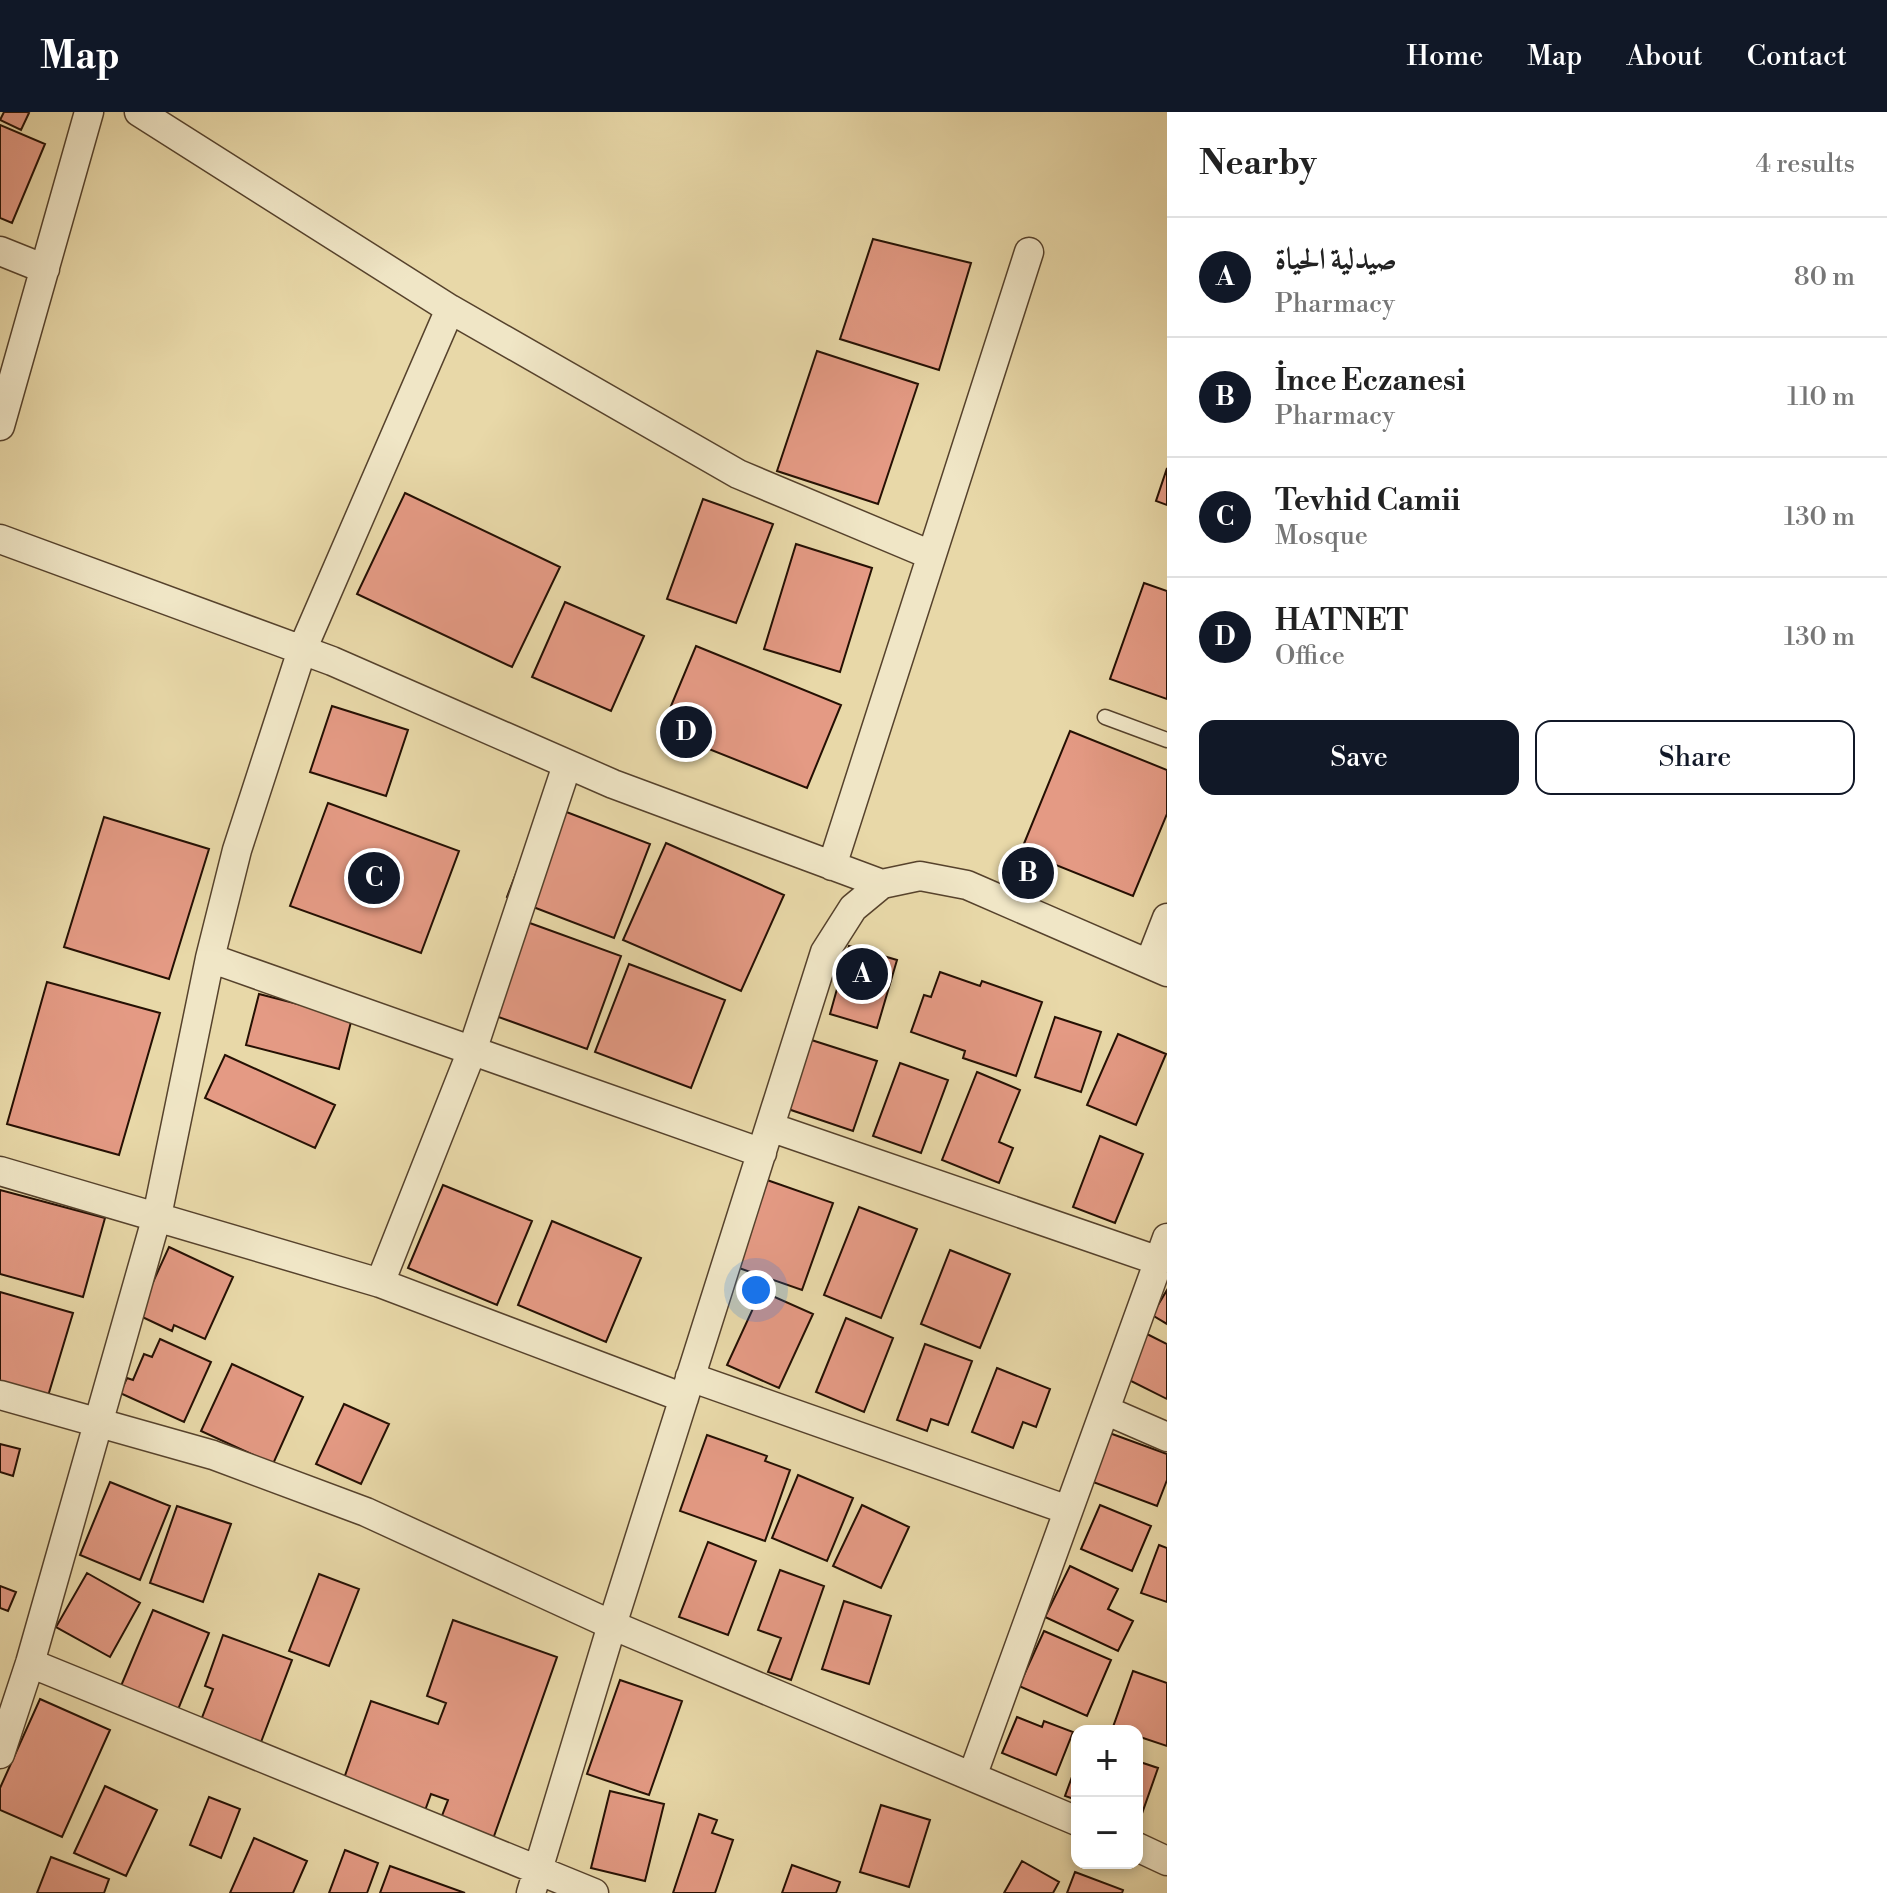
<!DOCTYPE html>
<html lang="en">
<head>
<meta charset="utf-8">
<style>
  :root { --surface:#fff; --page:#f2f2f2; --text:#222; --muted:#767676; --line:#e0e0e0; --accent:#111827 }
  body { margin:0; font-family:"Libre Bodoni",Amiri,serif; background:var(--page); color:var(--text) }
  .controls { position:absolute; right:24px; bottom:24px; display:grid; overflow:hidden; border-radius:16px; box-shadow:0 4px 12px #0003 }
  .controls button { width:72px; height:72px; display:grid; place-items:center; padding:0; border:0; border-bottom:2px solid var(--line); background:var(--surface); color:var(--text); font:40px sans-serif }
  .you { position:absolute; left:756px; top:1178px; width:28px; height:28px; margin:-20px; border:6px solid #fff; border-radius:50%; background:#1a73e8; box-shadow:0 0 0 12px #1a73e833 }
  .badge { display:grid; place-items:center; width:52px; height:52px; border-radius:50%; background:var(--accent); color:#fff; font-size:26px; font-weight:700 }
  .pin { position:absolute; translate:-50% -50%; border:4px solid #fff; box-shadow:0 2px 8px #0006 }
  .list { margin:0; padding:0; list-style:none }
  h2 { display:flex; justify-content:space-between; align-items:center; height:104px; margin:0; padding:0 32px; font-size:34px }
  h2 small { font-size:26px; font-weight:400; color:var(--muted) }
  .list li { display:grid; grid-template-columns:52px 1fr auto; gap:24px; align-items:center; box-sizing:border-box; height:120px; padding:0 32px; border-top:2px solid var(--line) }
  .list b { display:block; font-size:30px; white-space:nowrap }
  .list p { margin:0; font-size:26px; white-space:nowrap; color:var(--muted) }
  .list em { font-size:26px; font-style:normal; color:var(--muted) }
  .actions { display:flex; gap:16px; padding:24px 32px }
  .actions a { flex:1; padding:18px 0; border:2px solid var(--accent); border-radius:16px; text-align:center; font-size:28px; color:var(--accent) }
  .actions .main { background:var(--accent); color:#fff }
  .map { position:relative; flex:none; width:1167px; height:1781px; overflow:hidden }
  header { display:flex; align-items:center; gap:48px; box-sizing:border-box; height:112px; padding:0 40px; background:var(--accent); color:#fff }
  header strong { font-size:38px }
  nav { display:flex; gap:44px; margin-inline-start:auto; font-size:28px }
  main { display:flex }
  aside { flex:1; background:var(--surface) }
  .map>svg:first-child { display:block }
  .building { fill:#e49a84; stroke:#251003; stroke-width:2 }
  .lines { fill:none; stroke-linecap:round; stroke-linejoin:round }
  .lane-casing { stroke:#56422c; stroke-width:17 }
  .street-casing { stroke:#56422c; stroke-width:31 }
  .lane { stroke:#f0e6c6; stroke-width:14 }
  .street { stroke:#f0e6c6; stroke-width:28 }
</style>
</head>
<body>
<header>
<strong>Map</strong>
<nav><a>Home</a><a>Map</a><a>About</a><a>Contact</a></nav>
</header>
<main>
<div class="map">
<svg width="1167" height="1781" viewBox="0 0 1167 1781">
  <rect width="100%" height="100%" fill="#e8d8a8"/>
  <filter id="stains"><feTurbulence type="fractalNoise" baseFrequency=".0025" numOctaves="4"/><feColorMatrix values="0 0 0 0 .2 0 0 0 0 .09 0 0 0 0 .02 0 0 0 .5 -.17"/></filter>
  <radialGradient id="worn" r=".72"><stop offset=".6" stop-color="#630" stop-opacity="0"/><stop offset="1" stop-color="#630" stop-opacity=".3"/></radialGradient>
  <!-- building -->
  <path class="building" d="M4 0H27L29 1 21 18 0 8Z
    M0 13 45 32 12 111 0 106Z
    M873 127 971 151 939 258 840 227Z
    M817 239 918 272 878 392 777 359Z
    M1167 356V393L1156 389Z
    M405 381 560 455 512 555 357 482Z
    M703 387 773 412 736 511 667 487Z
    M796 432 872 456 840 560 764 537Z
    M1144 471 1167 479V587L1110 567Z
    M565 490 644 524 611 599 532 565Z
    M696 534 841 593 807 676 661 618Z
    M332 594 408 618 386 684 310 660Z
    M1070 619 1167 658V702L1133 784 1021 739Z
    M328 691 459 739 421 841 290 794Z
    M543 691 650 732 614 826 507 785Z
    M104 705 209 737 169 867 64 835Z
    M666 731 784 783 741 879 623 828Z
    M527 810 621 844 587 937 493 903Z
    M849 834 897 848 877 916 830 902Z
    M629 852 725 888 691 976 595 940Z
    M940 860 980 874 982 869 1042 890 1016 964 963 946 965 939 911 920 924 883 931 885Z
    M47 870 160 901 119 1043 7 1012Z
    M259 882 352 906 339 957 246 933Z
    M1055 905 1101 920 1081 980 1035 965Z
    M1118 922 1166 942 1136 1013 1087 993Z
    M802 925 877 949 853 1019 788 997Z
    M225 943 335 993 315 1036 205 986Z
    M900 951 948 968 921 1041 873 1024Z
    M977 960 1020 978 999 1030 1013 1036 999 1071 942 1048Z
    M1100 1024 1143 1042 1115 1111 1073 1095Z
    M767 1068 833 1091 802 1178 736 1155Z
    M443 1073 532 1109 497 1193 408 1156Z
    M0 1078 105 1106 83 1185 0 1162Z
    M859 1095 917 1117 881 1206 824 1183Z
    M552 1109 641 1146 606 1230 518 1193Z
    M169 1135 233 1165 205 1227 174 1213 172 1219 138 1203Z
    M950 1138 1010 1162 980 1236 921 1212Z
    M1167 1178V1212L1152 1203Z
    M761 1179 813 1202 779 1276 727 1253Z
    M0 1180 73 1201 48 1284 0 1270Z
    M846 1206 893 1226 864 1300 816 1280Z
    M1143 1220 1167 1232V1287L1121 1264Z
    M160 1227 211 1250 184 1310 120 1281 127 1266 133 1268 144 1242 152 1245Z
    M925 1232 972 1249 948 1313 931 1307 927 1319 897 1308Z
    M232 1252 303 1285 273 1352 201 1319Z
    M997 1256 1050 1277 1036 1315 1023 1310 1013 1336 972 1320Z
    M344 1292 389 1312 361 1372 316 1352Z
    M1104 1319 1167 1342V1368L1157 1394 1085 1367Z
    M707 1323 767 1344 765 1349 790 1358 765 1429 680 1399Z
    M0 1332 20 1337 13 1364 0 1360Z
    M798 1363 853 1386 827 1449 772 1426Z
    M110 1370 170 1394 140 1468 80 1443Z
    M862 1393 909 1415 881 1476 833 1454Z
    M1100 1393 1151 1414 1132 1459 1081 1437Z
    M177 1394 231 1412 203 1490 150 1471Z
    M708 1430 756 1449 728 1523 679 1505Z
    M1159 1433 1167 1436V1490L1141 1481Z
    M1070 1454 1118 1477 1108 1497 1133 1509 1118 1539 1045 1505Z
    M780 1458 824 1474 791 1568 768 1560 781 1526 758 1518Z
    M87 1461 140 1491 110 1545 56 1515Z
    M319 1462 359 1477 329 1554 289 1539Z
    M0 1474 16 1480 8 1499 0 1496Z
    M844 1489 891 1504 869 1572 822 1557Z
    M153 1498 209 1521 175 1605 118 1581Z
    M453 1508 557 1545 493 1727 440 1709 448 1688 431 1682 423 1704 341 1675 371 1589 438 1612 446 1591 427 1584Z
    M1044 1519 1111 1548 1087 1604 1019 1574Z
    M223 1523 292 1548 258 1638 198 1616 213 1577 205 1574Z
    M1133 1559 1167 1571V1634L1137 1624V1619L1113 1615Z
    M620 1568 682 1589 649 1683 587 1662Z
    M40 1587 110 1618 62 1725 0 1698V1676Z
    M1017 1605 1042 1615 1044 1609 1073 1620 1056 1663 1002 1641Z
    M1137 1649 1158 1656 1139 1710 1137 1709Z
    M1077 1651V1688L1065 1684Z
    M105 1674 157 1698 126 1764 74 1741Z
    M610 1679 664 1692 645 1769 591 1756Z
    M209 1685 240 1697 221 1746 190 1733Z
    M881 1693 930 1708 909 1775 860 1760Z
    M699 1702 717 1708 712 1721 733 1728 715 1781H673Z
    M254 1726 307 1749 293 1781H230Z
    M345 1738 378 1751 367 1781H329Z
    M51 1745 109 1767 104 1781H37Z
    M1022 1749 1059 1770 1053 1781H1004Z
    M792 1753 840 1770 836 1781H782Z
    M390 1754 465 1781H380Z
    M1075 1760 1123 1778 1122 1781H1067Z"/>
  <g class="lines">
    <defs>
      <path id="lane" d="M1105 605 1167 628"/>
      <path id="street" d="M139 0 450 197 738 362 931 443
        M0 139 45 157
        M0 314 89 0
        M0 427 332 549 613 672 882 772
        M832 754 1029 140
        M210 846 762 1041
        M1149 852 1167 806
        M770 1015 1159 1149
        M0 1059 380 1171 684 1286
        M380 1171 473 936 567 653
        M690 1265 1068 1398
        M0 1283 213 1343 366 1400 612 1513 1077 1709
        M1105 1298 1167 1325
        M30 1551 594 1781
        M0 1642 30 1551 157 1104 210 846 237 738 302 538 450 197
        M973 1662 1167 1126
        M1137 1735 1167 1749
        M531 1781 612 1513 825 840 853 796 882 772 920 764 967 773 1167 860"/>
    </defs>
    <!-- lane casing -->
    <use href="#lane" class="lane-casing"/>
    <!-- street casing -->
    <use href="#street" class="street-casing"/>
    <!-- lane -->
    <use href="#lane" class="lane"/>
    <!-- street -->
    <use href="#street" class="street"/>
  </g>
  <rect width="100%" height="100%" filter="url(#stains)"/>
  <rect width="100%" height="100%" fill="url(#worn)"/>
</svg>
<div class="controls">
<button>+</button>
<button>−</button>
</div>
<div class="you"></div>
<div class="pin badge" style="left:862px;top:862px">A</div>
<div class="pin badge" style="left:1028px;top:761px">B</div>
<div class="pin badge" style="left:374px;top:766px">C</div>
<div class="pin badge" style="left:686px;top:620px">D</div>
</div>
<aside>
<h2>Nearby<small>4 results</small></h2>
<ul class="list">
<li><span class="badge">A</span><div><b>صيدلية الحياة</b><p>Pharmacy</p></div><em>80 m</em></li>
<li><span class="badge">B</span><div><b>İnce Eczanesi</b><p>Pharmacy</p></div><em>110 m</em></li>
<li><span class="badge">C</span><div><b>Tevhid Camii</b><p>Mosque</p></div><em>130 m</em></li>
<li><span class="badge">D</span><div><b>HATNET</b><p>Office</p></div><em>130 m</em></li>
</ul>
<div class="actions"><a class="main">Save</a><a>Share</a></div>
</aside>
</main>
</body>
</html>
